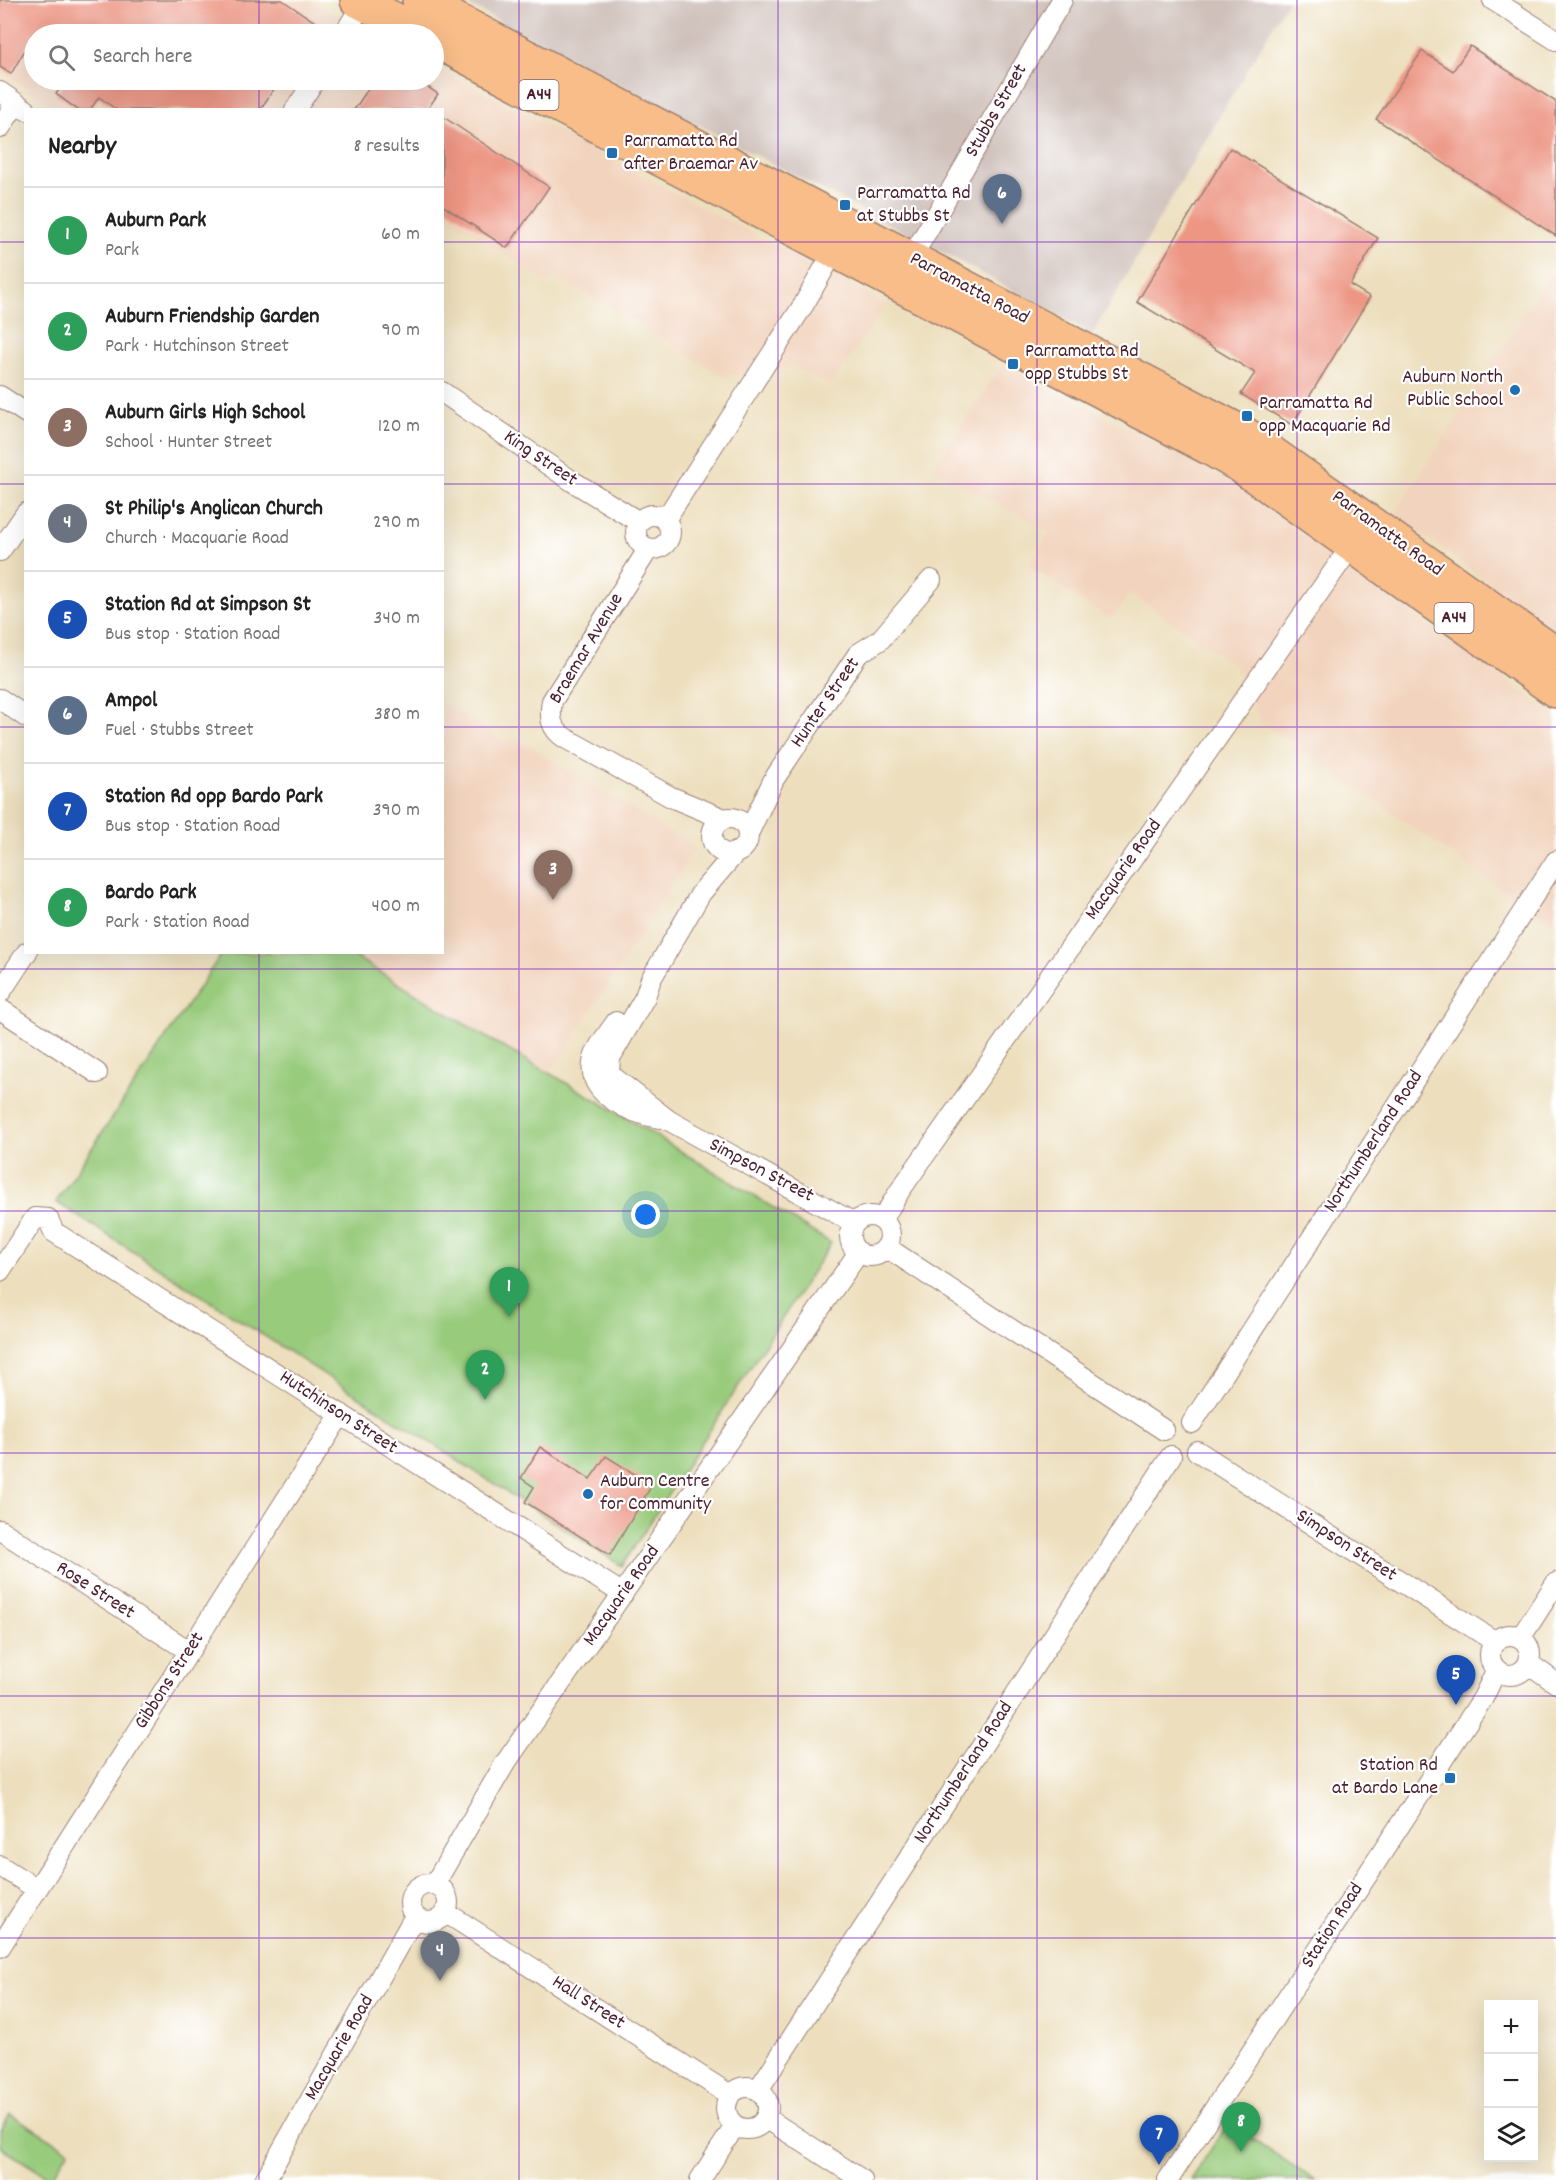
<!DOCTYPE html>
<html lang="en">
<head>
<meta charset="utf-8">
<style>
  :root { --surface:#fff; --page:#f6f6f6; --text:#222; --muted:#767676; --line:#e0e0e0; --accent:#b45309 }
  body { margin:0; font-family:Dekko,sans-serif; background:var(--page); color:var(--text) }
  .controls { position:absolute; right:18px; bottom:18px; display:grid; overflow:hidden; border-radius:0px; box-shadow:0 6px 24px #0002 }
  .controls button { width:54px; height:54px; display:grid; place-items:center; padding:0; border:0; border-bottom:2px solid var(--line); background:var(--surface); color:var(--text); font:30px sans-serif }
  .you { position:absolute; left:646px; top:1215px; width:21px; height:21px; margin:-15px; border:4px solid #fff; border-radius:50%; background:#1a73e8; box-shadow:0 0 0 9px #1a73e833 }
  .badge { display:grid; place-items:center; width:39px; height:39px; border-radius:50%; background:var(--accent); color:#fff; font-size:20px; font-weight:700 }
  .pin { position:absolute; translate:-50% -50px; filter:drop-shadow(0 2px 3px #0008) }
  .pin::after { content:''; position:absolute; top:32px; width:21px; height:18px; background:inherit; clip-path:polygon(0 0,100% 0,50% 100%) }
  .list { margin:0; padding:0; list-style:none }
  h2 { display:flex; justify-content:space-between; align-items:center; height:78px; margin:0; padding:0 24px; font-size:26px }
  h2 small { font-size:20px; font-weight:400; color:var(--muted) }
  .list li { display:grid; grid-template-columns:39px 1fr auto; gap:18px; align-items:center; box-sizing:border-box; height:96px; padding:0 24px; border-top:2px solid var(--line) }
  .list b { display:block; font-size:22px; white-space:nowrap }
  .list p { margin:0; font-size:20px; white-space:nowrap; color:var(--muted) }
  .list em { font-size:20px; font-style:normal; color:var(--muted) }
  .icon { flex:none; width:33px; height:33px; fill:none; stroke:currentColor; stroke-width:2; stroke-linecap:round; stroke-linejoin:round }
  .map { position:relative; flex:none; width:1556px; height:2180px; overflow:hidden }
  .search { position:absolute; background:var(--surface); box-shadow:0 6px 24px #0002; left:24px; top:24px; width:420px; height:66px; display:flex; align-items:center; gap:15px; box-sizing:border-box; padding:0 21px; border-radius:33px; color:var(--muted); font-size:22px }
  .panel { position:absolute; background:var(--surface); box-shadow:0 6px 24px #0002; left:24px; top:108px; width:420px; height:846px; border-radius:0px }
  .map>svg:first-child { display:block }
  .built { fill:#f2d4be }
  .industrial { fill:#cfc0ba }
  .green { fill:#98cb7c; stroke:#717554; stroke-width:1.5 }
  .building { fill:#ed9684 }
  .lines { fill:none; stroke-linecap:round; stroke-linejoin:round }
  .street-casing { stroke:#9c7f74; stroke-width:22 }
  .highway-casing { stroke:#9c7f74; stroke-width:36 }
  .street { stroke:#fff; stroke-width:20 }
  .highway { stroke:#f8bd89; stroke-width:33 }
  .grid { fill:none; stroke:#7b2cbf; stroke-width:1.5; stroke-opacity:0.55 }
  .poi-dot { fill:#1f6fb2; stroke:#fff; stroke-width:2 }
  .labels { text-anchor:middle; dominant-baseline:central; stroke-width:4.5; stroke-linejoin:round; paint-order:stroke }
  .shield { fill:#fff; stroke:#80626b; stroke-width:1.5 }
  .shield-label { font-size:18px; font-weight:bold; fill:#4a1f2b }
  .street-label { font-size:20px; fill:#4a1f2b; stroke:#fff }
  .poi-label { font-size:20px; fill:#4a1f2b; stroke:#fff; text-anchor:start }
</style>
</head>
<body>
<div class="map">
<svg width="1556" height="2180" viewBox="0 0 1556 2180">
  <rect width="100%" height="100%" fill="#fff"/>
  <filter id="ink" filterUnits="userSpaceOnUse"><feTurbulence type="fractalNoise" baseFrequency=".0167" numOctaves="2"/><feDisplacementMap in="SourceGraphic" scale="12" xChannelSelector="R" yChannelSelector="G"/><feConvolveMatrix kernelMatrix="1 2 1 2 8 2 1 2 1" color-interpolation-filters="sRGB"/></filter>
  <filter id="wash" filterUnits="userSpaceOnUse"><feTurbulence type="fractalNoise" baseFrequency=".008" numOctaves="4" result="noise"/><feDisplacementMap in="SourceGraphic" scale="24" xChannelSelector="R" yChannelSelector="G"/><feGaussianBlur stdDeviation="1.35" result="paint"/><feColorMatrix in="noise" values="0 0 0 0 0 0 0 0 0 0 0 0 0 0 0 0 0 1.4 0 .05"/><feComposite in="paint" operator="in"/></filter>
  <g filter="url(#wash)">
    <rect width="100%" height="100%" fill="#eddfbd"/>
    <!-- built -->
    <path class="built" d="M0 0H307L373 34H34V80H434V66L886 304 830 387 795 366 722 376 627 315 554 277 548 283 443 213 442 110 58 109 0 71Z
      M1556 265V631L1394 514Z
      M1002 365 1223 477 1302 532 1314 542 1316 547 1556 716V926L1261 723 1232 663 1130 593 1111 620 1029 566 1050 532 935 470 934 466Z
      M443 703 501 739 521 741 696 848 550 1075 349 953 442 952Z"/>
    <!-- industrial -->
    <path class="industrial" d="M459 0H1288L1092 334 946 254Z"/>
    <!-- green -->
    <path class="green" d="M222 953H349L489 1039 600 1102 831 1243 622 1566 56 1202Z
      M10 2114 69 2150 51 2179 0 2147V2130Z
      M1228 2123 1315 2180H1191Z"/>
    <g id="blocks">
      <!-- building -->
      <path class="building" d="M0 0H282L318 24 311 34H34L11 74 0 67Z
        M1470 46 1556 102V236L1376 119 1422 51 1453 71Z
        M66 80H280L260 110H117L99 97 90 110H78L56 94Z
        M374 80H417L438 94 427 110H354Z
        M442 116 549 187 507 248 442 205Z
        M1230 148 1378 238 1350 285 1370 297 1292 425 1241 394 1255 373 1137 302Z
        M540 1447 590 1479 606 1456 652 1485 610 1555 525 1502 534 1487 521 1478Z"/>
    </g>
  </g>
  <g filter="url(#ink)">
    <use href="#blocks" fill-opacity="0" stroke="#9c7f74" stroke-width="1.5"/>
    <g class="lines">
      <defs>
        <path id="street" d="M1493 0 1556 40
          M344 34 365 0
          M0 92 26 110
          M295 110 315 80
          M0 128 16 103
          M906 267 1062 0
          M442 392 572 481 639 522
          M0 396 26 413
          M636 532a17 17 0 1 1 34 0a17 17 0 1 1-34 0Z
          M665 520 804 304 834 251
          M649 548 552 701C549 718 551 729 565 738L671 797 724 819
          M0 551 26 513
          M0 699 26 717
          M712 836a18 18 0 1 1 36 0a18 18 0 1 1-36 0Z
          M748 834 774 779 858 654 880 640 931 580
          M736 852 701 893 651 979 645 997 610 1058 609 1074 668 1120 854 1223
          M0 993 27 952
          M0 1009 97 1073
          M616 1022C608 1034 595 1049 593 1063 588 1096 634 1114 659 1118
          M850 1236a20 20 0 1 1 40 0a20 20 0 1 1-40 0Z
          M882 1220 899 1192 1357 538
          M886 1247 1164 1430
          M0 1271 35 1218 48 1219 54 1232 623 1594
          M1192 1423 1556 861
          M1197 1451 1494 1641
          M0 1530 189 1651
          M1490 1655a20 20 0 1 1 40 0a20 20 0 1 1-40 0Z
          M1521 1637 1556 1583
          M1528 1663 1556 1683
          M0 1866 37 1889
          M410 1903a19 19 0 1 1 38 0a19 19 0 1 1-38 0Z
          M434 1885 504 1765 859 1252
          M445 1912 730 2095
          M0 1947 341 1414
          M726 2108a21 21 0 1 1 42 0a21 21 0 1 1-42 0Z
          M758 2090 1171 1456
          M766 2118 862 2180
          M265 2180 415 1916
          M700 2180 735 2126
          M1168 2180 1483 1698 1496 1671"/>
        <path id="highway" d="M357 0 423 34
          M419 0 1245 434 1556 654
          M434 40 1209 448 1242 467 1556 691"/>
      </defs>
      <!-- street casing -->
      <use href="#street" class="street-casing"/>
      <!-- highway casing -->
      <use href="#highway" class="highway-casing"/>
      <!-- street -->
      <use href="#street" class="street"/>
      <!-- highway -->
      <use href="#highway" class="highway"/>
    </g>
  </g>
  <!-- grid -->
  <path class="grid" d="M259 0V34M519 0V2180M778 0V2180M1037 0V2180M1297 0V2180M259 80V110M0 242H26M442 242H1556M0 484H26M442 484H1556M0 727H26M442 727H1556M259 952V2180M0 969H1556M0 1211H1556M0 1453H1556M0 1696H1556M0 1938H1556"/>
  <!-- markers -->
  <g class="poi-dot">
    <rect x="606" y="147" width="12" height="12" rx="3"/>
    <rect x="839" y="199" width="12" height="12" rx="3"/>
    <rect x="1007" y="358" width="12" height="12" rx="3"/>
    <circle cx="1515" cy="390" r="6"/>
    <rect x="1241" y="410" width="12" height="12" rx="3"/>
    <circle cx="588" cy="1494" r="6"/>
    <rect x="1444" y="1772" width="12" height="12" rx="3"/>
  </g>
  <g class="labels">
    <!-- shield labels -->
    <g class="shield">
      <rect x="519.5" y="80" width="39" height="30" rx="4.5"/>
      <rect x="1434.5" y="603" width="39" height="30" rx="4.5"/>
    </g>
    <g class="shield-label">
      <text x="539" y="95">A44</text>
      <text x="1454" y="618">A44</text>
    </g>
    <!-- street labels -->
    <g class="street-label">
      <text transform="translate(997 111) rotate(-60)">Stubbs Street</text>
      <text transform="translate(969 289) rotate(28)">Parramatta Road</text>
      <text transform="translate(540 459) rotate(34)">King Street</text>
      <text transform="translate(1387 534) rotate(36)">Parramatta Road</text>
      <text transform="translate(587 649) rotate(-59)">Braemar Avenue</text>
      <text transform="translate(826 703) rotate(-55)">Hunter Street</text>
      <text transform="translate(1124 870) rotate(-55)">Macquarie Road</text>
      <text transform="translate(1374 1142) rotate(-57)">Northumberland Road</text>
      <text transform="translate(761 1171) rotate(28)">Simpson Street</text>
      <text transform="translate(338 1413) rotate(33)">Hutchinson Street</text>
      <text transform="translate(1346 1546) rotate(33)">Simpson Street</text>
      <text transform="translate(95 1591) rotate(33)">Rose Street</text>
      <text transform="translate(622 1596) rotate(-55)">Macquarie Road</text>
      <text transform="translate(170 1681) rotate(-57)">Gibbons Street</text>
      <text transform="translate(964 1773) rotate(-57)">Northumberland Road</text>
      <text transform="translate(1333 1926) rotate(-57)">Station Road</text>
      <text transform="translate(588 2003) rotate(33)">Hall Street</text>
      <text transform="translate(340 2048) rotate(-60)">Macquarie Road</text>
    </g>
    <!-- poi labels -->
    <g class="poi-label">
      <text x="624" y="142">Parramatta Rd<tspan x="624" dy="23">after Braemar Av</tspan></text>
      <text x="857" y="194">Parramatta Rd<tspan x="857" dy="23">at Stubbs St</tspan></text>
      <text x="1025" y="352">Parramatta Rd<tspan x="1025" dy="23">opp Stubbs St</tspan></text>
      <text x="1503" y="378" text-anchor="end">Auburn North<tspan x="1503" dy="23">Public School</tspan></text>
      <text x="1259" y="404">Parramatta Rd<tspan x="1259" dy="23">opp Macquarie Rd</tspan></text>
      <text x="600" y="1482">Auburn Centre<tspan x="600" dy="23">for Community</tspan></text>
      <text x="1438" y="1766" text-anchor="end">Station Rd<tspan x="1438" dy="23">at Bardo Lane</tspan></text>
    </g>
  </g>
</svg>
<div class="controls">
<button>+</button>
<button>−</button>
<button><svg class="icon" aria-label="layers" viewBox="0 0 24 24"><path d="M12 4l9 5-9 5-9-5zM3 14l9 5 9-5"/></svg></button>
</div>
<div class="you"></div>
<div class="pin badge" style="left:509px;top:1317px;background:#2e9e5b">1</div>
<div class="pin badge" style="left:485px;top:1400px;background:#2e9e5b">2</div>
<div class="pin badge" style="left:553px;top:900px;background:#8d6e63">3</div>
<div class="pin badge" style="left:440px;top:1981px;background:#6b7280">4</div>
<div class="pin badge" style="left:1456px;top:1705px;background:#1a4fb4">5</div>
<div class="pin badge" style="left:1002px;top:224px;background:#5c6f8a">6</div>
<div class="pin badge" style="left:1159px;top:2165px;background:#1a4fb4">7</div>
<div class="pin badge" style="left:1241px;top:2152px;background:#2e9e5b">8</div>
<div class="search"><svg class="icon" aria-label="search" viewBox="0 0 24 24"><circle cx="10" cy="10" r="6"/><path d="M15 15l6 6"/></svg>Search here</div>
<section class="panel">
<h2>Nearby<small>8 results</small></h2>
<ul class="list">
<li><span class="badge" style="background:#2e9e5b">1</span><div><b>Auburn Park</b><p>Park</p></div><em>60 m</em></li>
<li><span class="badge" style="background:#2e9e5b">2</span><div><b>Auburn Friendship Garden</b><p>Park · Hutchinson Street</p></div><em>90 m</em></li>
<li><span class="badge" style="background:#8d6e63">3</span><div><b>Auburn Girls High School</b><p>School · Hunter Street</p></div><em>120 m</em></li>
<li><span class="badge" style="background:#6b7280">4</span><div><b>St Philip's Anglican Church</b><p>Church · Macquarie Road</p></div><em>290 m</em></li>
<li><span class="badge" style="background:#1a4fb4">5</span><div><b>Station Rd at Simpson St</b><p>Bus stop · Station Road</p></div><em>340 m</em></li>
<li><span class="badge" style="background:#5c6f8a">6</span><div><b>Ampol</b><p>Fuel · Stubbs Street</p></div><em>380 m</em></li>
<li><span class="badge" style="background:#1a4fb4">7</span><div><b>Station Rd opp Bardo Park</b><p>Bus stop · Station Road</p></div><em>390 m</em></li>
<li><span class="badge" style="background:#2e9e5b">8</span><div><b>Bardo Park</b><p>Park · Station Road</p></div><em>400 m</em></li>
</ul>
</section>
</div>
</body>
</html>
